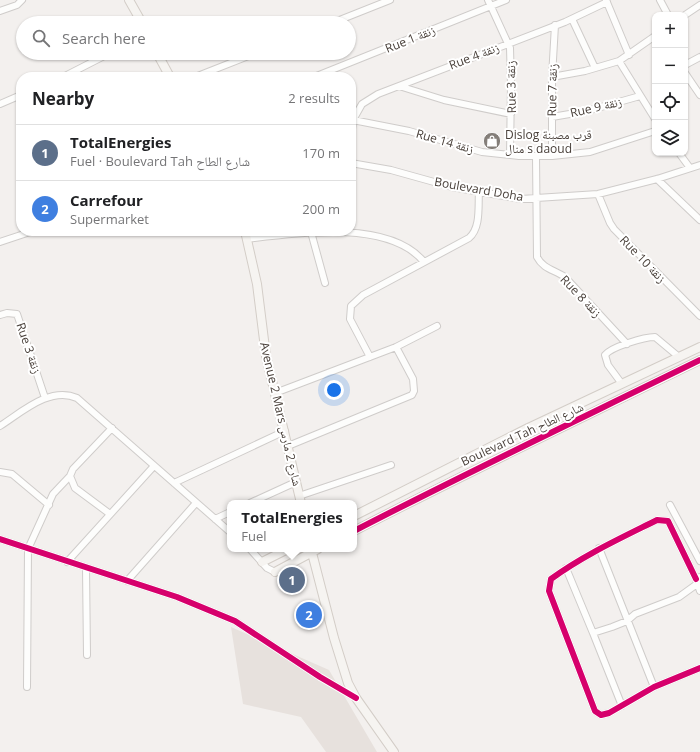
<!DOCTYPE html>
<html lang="en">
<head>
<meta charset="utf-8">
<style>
  :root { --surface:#fff; --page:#f6f6f6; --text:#202124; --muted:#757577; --line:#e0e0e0; --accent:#d93025 }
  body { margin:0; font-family:"Open Sans","Noto Naskh Arabic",sans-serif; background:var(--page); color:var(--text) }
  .controls { position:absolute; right:12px; top:12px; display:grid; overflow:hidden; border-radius:8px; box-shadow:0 1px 3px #0004 }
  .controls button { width:36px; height:36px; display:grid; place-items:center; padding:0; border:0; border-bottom:1px solid var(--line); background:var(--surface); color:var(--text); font:20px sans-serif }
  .you { position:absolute; left:334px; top:390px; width:14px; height:14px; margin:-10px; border:3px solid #fff; border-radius:50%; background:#1a73e8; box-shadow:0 0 0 6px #1a73e833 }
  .badge { display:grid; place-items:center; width:26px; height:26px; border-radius:50%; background:var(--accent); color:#fff; font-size:13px; font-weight:700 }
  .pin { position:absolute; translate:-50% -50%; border:2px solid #fff; box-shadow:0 1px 4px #0006 }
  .popup { position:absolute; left:227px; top:500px; width:130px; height:52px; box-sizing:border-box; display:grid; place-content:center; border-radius:8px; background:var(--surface); filter:drop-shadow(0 1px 3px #0005); font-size:13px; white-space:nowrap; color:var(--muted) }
  .popup b { font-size:15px; color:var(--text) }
  .popup::after { content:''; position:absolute; left:50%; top:100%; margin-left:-8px; border:8px solid transparent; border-top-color:var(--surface) }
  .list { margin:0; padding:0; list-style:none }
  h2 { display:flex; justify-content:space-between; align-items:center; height:52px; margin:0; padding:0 16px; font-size:17px }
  h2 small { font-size:13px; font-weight:400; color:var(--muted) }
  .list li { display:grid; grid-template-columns:26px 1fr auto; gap:12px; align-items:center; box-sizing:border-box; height:56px; padding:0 16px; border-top:1px solid var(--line) }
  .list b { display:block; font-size:15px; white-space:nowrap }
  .list p { margin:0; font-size:13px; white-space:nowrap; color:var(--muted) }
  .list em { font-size:13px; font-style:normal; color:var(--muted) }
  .icon { flex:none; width:22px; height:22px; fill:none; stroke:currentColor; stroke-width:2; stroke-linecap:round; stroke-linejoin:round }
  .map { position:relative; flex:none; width:700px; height:752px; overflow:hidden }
  .search { position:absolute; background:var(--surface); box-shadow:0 1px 3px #0004; left:16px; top:16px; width:340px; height:44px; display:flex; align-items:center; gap:10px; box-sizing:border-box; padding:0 14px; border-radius:22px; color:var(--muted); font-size:15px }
  .panel { position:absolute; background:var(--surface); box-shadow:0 1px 3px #0004; left:16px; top:72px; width:340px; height:164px; border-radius:16px }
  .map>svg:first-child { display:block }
  .residential { fill:#e7e1dd }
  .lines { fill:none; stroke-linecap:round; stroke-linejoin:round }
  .street-casing { stroke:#cfccca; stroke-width:8 }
  .secondary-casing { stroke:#d3cdc7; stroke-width:10 }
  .street { stroke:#fdfdfc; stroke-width:6 }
  .secondary { stroke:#f6f4f1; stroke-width:8 }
  .cycleway-casing { stroke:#fff; stroke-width:8 }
  .cycleway { stroke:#d6006c; stroke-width:6 }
  .labels { text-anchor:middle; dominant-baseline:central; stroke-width:4; stroke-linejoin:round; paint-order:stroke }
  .street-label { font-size:12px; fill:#49403a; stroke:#fff }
  .poi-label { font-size:12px; fill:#49403a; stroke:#fff; text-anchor:start }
</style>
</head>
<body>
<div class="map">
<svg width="700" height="752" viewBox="0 0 700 752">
  <rect width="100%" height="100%" fill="#f3f0ee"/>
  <!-- residential -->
  <path class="residential" d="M231 627 329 670 377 752H326L301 717 243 704Z"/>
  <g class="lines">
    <defs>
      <path id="street" d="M488 0 510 48 511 85 510 155
        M606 0 629 55
        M660 0 668 15
        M0 11 17 5 22 0
        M685 15 700 5
        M572 19 595 68
        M332 23 390 0
        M619 61 655 119
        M685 65 700 57
        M685 73 700 95
        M63 77 110 53
        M195 77 256 53
        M314 77 506 0
        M552 77 585 71 619 61 655 36
        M399 86 444 100 511 114
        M0 104 21 95
        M552 117 587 111 640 96
        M351 120H353L362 104 378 94 565 22 607 2
        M351 138 353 120 409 131 482 152 519 156H552L590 152 655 131
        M679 153 690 168
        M536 156 537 257C543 269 555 270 565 277L627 344
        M552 156V77L555 25
        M351 163 391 170 452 187 521 199 598 194 657 179 700 165
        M657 179 700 220
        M598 194 610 223 614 229 700 316
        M311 232 325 283
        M247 239C296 233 389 219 424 262
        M0 242 33 231
        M0 315 7 313 17 314 45 398
        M370 357 350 319 351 306 363 295 469 238C481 228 478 206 479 192
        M622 384 608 365 605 355C611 347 644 337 655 337L679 357
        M275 393 396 347 437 326
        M0 426C22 412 50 386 77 398L230 532
        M288 446 412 395 414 391 413 379 396 347
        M0 472 12 474 49 505
        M174 483 285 431
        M299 496 391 465
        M250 503 296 482
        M670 505 700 561
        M110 514 75 488 70 476 73 469 112 428
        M215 519 230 512
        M0 539 177 597 235 621 320 677 356 698
        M599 548 654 687
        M250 549 267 568 275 572
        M67 562 154 466
        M86 568 87 655
        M566 568 593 633 612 627 627 621 635 614 679 597 697 584
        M700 577 696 579 700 591
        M696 579 668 521 657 520C621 538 584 555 551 579L549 591 595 711 601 715 609 713 654 687 700 668
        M127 581 196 503
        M593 633 622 706
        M27 687 28 549 53 494 70 476"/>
      <path id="secondary" d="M129 0 142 23
        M157 53 170 77
        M245 231 257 284 266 356 301 503
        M354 516 528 428 700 347
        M354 531C468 472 584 417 700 360
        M311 549 334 638 348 683 356 698 394 752
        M262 562 288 549
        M275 572 318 549"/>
    </defs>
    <!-- street casing -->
    <use href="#street" class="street-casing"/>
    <!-- secondary casing -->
    <use href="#secondary" class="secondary-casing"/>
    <!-- street -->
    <use href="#street" class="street"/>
    <!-- secondary -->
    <use href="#secondary" class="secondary"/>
    <defs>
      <path id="cycleway" d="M354 531C468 472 584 417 700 360
        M0 539 177 597 235 621 320 677 356 698
        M696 579 668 521 657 520C621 538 584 555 551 579L549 591 595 711 601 715 609 713 654 687 700 668"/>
    </defs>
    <!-- cycleway casing -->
    <use href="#cycleway" class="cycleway-casing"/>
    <!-- cycleway -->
    <use href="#cycleway" class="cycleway"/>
  </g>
  <!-- icons -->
  <defs>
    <symbol id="shop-disc" viewBox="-11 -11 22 22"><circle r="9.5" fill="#847e79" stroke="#fff"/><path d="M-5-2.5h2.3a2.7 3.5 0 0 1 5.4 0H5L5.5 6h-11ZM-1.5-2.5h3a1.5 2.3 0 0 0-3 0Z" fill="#fff"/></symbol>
  </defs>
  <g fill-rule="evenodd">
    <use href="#shop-disc" x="482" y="131" width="20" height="20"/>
  </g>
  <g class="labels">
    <!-- street labels -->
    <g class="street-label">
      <text transform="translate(410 39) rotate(-22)">Rue 1 زنقة</text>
      <text transform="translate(474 56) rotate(-21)">Rue 4 زنقة</text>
      <text transform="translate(511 87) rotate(-91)">Rue 3 زنقة</text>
      <text transform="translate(552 90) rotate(-89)">Rue 7 زنقة</text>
      <text transform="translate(596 107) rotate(-13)">Rue 9 زنقة</text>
      <text transform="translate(445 141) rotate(16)">Rue 14 زنقة</text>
      <text transform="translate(479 189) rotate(10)">Boulevard Doha</text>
      <text transform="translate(643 259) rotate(46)">Rue 10 زنقة</text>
      <text transform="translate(581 296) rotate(46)">Rue 8 زنقة</text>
      <text transform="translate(29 348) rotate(71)">Rue 3 زنقة</text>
      <text transform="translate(281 414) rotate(77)">Avenue 2 Mars شارع 2 مارس</text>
      <text transform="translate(522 434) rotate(-25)">Boulevard Tah شارع الطاح</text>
    </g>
    <!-- poi labels -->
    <g class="poi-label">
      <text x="505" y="134">Dislog قرب مصبنة<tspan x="505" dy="14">منال s daoud</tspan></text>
    </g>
  </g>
</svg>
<div class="controls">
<button>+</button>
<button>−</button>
<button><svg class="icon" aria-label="locate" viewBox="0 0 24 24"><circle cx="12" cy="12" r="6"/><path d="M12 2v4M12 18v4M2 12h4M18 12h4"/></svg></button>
<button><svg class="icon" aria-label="layers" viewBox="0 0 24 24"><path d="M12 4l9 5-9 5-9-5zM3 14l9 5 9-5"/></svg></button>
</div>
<div class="you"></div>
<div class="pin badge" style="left:292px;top:580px;background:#5c6f8a">1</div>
<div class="popup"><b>TotalEnergies</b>Fuel</div>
<div class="pin badge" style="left:309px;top:615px;background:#3f7fe0">2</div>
<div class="search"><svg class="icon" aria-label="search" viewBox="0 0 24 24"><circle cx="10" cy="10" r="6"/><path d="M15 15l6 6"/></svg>Search here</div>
<section class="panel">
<h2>Nearby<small>2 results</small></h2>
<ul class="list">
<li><span class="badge" style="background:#5c6f8a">1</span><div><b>TotalEnergies</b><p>Fuel · Boulevard Tah شارع الطاح</p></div><em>170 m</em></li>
<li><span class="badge" style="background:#3f7fe0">2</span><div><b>Carrefour</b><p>Supermarket</p></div><em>200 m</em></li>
</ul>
</section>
</div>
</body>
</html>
